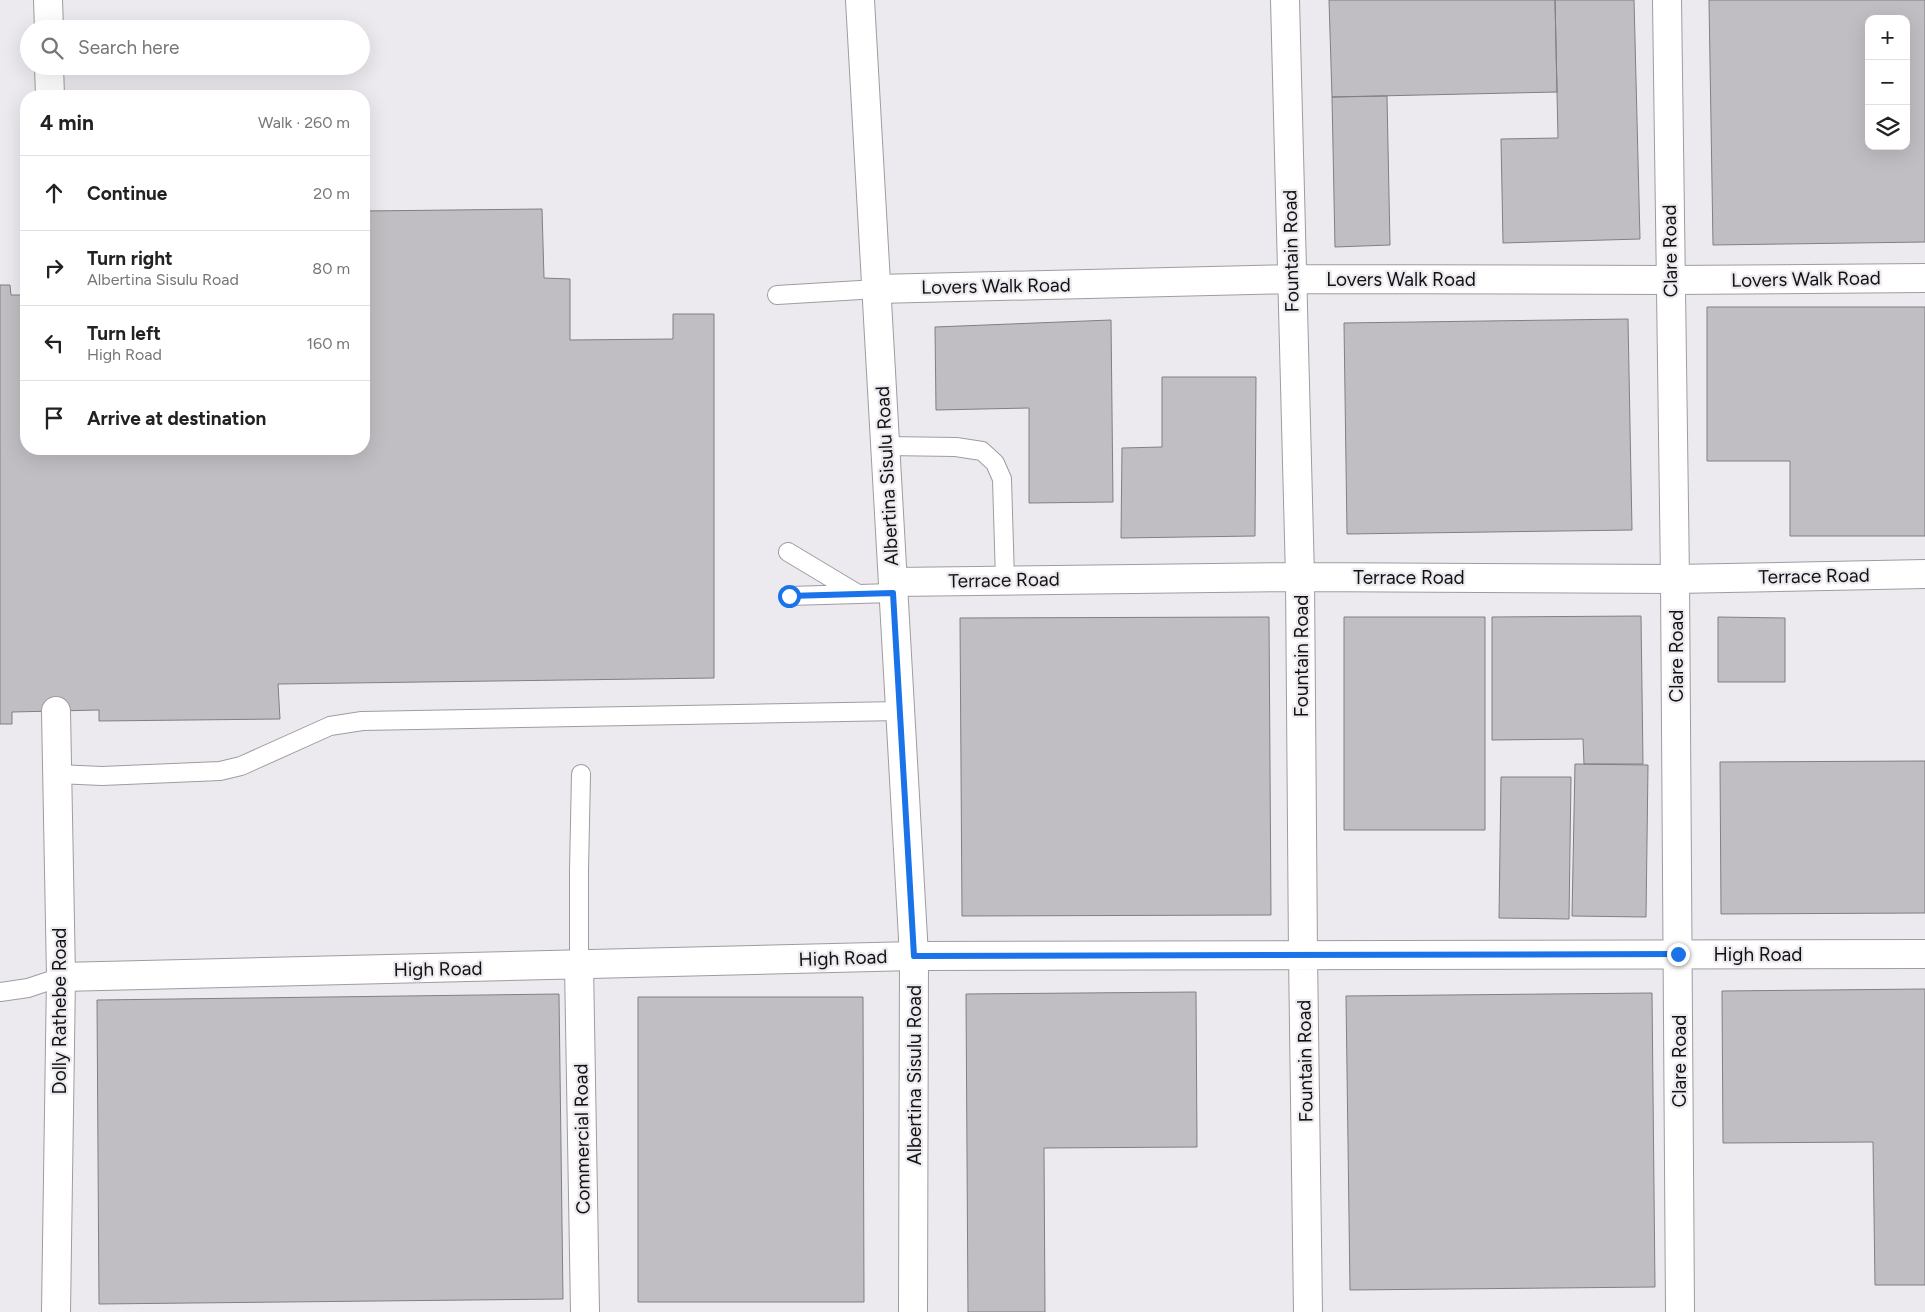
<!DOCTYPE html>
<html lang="en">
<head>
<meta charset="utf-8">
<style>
  :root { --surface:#fff; --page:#f2f2f2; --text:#222; --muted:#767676; --line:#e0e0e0 }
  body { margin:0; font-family:Figtree,sans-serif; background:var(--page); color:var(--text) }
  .controls { position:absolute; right:15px; top:15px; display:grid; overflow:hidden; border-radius:10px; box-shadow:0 5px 20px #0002 }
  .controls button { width:45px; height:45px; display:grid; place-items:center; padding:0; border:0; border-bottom:1px solid var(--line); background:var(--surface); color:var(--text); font:25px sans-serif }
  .stop { position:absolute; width:15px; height:15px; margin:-11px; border:4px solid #1a73e8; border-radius:50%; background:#fff }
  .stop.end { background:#1a73e8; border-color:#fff; box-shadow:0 1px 5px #0008 }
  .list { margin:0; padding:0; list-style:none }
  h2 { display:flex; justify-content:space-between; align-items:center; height:65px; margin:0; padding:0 20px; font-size:21px }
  h2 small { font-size:16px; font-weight:400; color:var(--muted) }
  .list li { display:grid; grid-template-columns:32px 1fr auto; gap:15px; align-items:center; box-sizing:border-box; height:75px; padding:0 20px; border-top:1px solid var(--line) }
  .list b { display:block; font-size:19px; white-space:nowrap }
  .list p { margin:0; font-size:16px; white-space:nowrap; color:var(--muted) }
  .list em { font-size:16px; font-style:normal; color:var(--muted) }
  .icon { flex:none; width:28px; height:28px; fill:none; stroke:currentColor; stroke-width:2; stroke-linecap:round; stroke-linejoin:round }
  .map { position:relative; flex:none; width:1925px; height:1312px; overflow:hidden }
  .search { position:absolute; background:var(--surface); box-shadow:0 5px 20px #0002; left:20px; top:20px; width:350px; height:55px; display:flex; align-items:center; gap:12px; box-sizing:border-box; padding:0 18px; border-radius:28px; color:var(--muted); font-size:19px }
  .panel { position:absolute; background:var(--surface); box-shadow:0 5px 20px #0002; left:20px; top:90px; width:350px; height:365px; border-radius:20px }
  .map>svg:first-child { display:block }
  .building { fill:#c0bec2; stroke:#817f84; fill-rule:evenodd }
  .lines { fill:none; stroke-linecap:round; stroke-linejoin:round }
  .lane-casing { stroke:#9e9ca1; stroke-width:20 }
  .street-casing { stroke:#9e9ca1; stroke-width:30 }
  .primary-casing { stroke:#9e9ca1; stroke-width:30 }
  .lane { stroke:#fff; stroke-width:18 }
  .street { stroke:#fff; stroke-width:28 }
  .primary { stroke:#fff; stroke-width:28 }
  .route { stroke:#1a73e8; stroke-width:6 }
  .labels { text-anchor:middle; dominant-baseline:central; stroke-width:4.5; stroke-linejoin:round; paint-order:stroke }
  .street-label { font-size:19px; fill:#121113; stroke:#edeaef }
</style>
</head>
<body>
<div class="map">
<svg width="1925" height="1312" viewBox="0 0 1925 1312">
  <rect width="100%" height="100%" fill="#edeaef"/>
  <!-- building -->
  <path class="building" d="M1329 0H1555L1557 92 1332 97Z
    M1555 0H1634L1640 239 1503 243 1501 139 1558 138Z
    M1709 0H1925V242L1713 245ZM1869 19H1906V146H1869Z
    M1387 96 1390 245 1335 247 1332 97Z
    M542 209 544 278 570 279V340L673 339V314H714V678L278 684 280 719 99 721V710L12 712V724H0V285H10L11 295H26V449H364V211Z
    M1707 307H1925V536H1790V461H1707Z
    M1628 319 1632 530 1347 534 1344 323Z
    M1111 320 1113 502 1029 503V408L936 410 935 327Z
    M1162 377H1256L1255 536 1121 538 1122 448 1162 447Z
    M1641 616 1643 764H1584L1583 739 1492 740V617Z
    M1269 617 1271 915 962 916 960 618Z
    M1344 617H1485V830H1344Z
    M1718 617 1785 618V682H1718Z
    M1925 761V913L1721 914 1720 762Z
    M1575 764 1648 765 1646 917 1572 916Z
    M1501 777H1571L1569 919 1499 918Z
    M1925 989V1285H1875L1873 1142 1723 1143 1722 991Z
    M1196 992 1197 1147 1044 1148 1045 1312H968L966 994Z
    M1652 993 1655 1287 1350 1290 1346 996Z
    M559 994 563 1299 99 1304 97 1000Z
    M638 997H863L864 1302H638Z"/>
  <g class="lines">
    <defs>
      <path id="lane" d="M777 295 877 289
        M886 446 956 447 982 451 995 463 1002 479 1005 580
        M788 552 858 594
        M789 596 893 593
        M57 774 102 776 220 771 241 766 330 726 362 721 900 711
        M579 965V870L581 774
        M0 992 28 988 61 977"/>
      <path id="street" d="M48 0 49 29
        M1285 0 1300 577 1303 955 1308 1312
        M1667 0 1675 579 1680 1312
        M49 66 50 96
        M877 289 1292 279 1670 280 1925 278
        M893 582 1300 577 1675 579 1925 574
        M56 711 61 977 56 1312
        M579 965 585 1312
        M61 977 914 956 1925 954"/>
      <path id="primary" d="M860 0 914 956 913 1312"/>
    </defs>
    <!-- lane casing -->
    <use href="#lane" class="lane-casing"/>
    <!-- street casing -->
    <use href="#street" class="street-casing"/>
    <!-- primary casing -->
    <use href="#primary" class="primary-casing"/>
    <!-- lane -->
    <use href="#lane" class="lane"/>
    <!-- street -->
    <use href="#street" class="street"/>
    <!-- primary -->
    <use href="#primary" class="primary"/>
  </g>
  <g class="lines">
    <!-- route -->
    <path class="route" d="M789 596 893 593 914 956 1678 954"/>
  </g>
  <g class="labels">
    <!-- street labels -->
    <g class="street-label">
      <text transform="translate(1291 251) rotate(-91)">Fountain Road</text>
      <text transform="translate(1670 251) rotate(-91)">Clare Road</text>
      <text x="1401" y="279">Lovers Walk Road</text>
      <text transform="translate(1806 279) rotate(-1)">Lovers Walk Road</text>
      <text transform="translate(996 286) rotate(-1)">Lovers Walk Road</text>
      <text transform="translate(887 476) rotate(-93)">Albertina Sisulu Road</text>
      <text transform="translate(1814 576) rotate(-1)">Terrace Road</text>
      <text x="1409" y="577">Terrace Road</text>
      <text transform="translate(1004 580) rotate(-1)">Terrace Road</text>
      <text transform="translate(1301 656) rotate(-90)">Fountain Road</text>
      <text transform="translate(1676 656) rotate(-90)">Clare Road</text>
      <text x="1758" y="954">High Road</text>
      <text transform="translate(843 958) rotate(-2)">High Road</text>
      <text transform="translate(438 969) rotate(-1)">High Road</text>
      <text transform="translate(59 1011) rotate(-90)">Dolly Rathebe Road</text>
      <text transform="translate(1305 1061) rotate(-91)">Fountain Road</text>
      <text transform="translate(1679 1061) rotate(-90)">Clare Road</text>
      <text transform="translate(914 1075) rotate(-90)">Albertina Sisulu Road</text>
      <text transform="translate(582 1139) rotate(-91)">Commercial Road</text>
    </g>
  </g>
</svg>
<div class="controls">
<button>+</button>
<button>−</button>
<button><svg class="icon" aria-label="layers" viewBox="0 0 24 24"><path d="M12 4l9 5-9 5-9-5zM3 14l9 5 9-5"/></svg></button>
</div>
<div class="stop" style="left:789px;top:596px"></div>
<div class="stop end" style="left:1678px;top:954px"></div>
<div class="search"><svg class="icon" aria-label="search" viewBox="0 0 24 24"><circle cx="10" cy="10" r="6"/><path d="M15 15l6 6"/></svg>Search here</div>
<section class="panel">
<h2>4 min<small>Walk · 260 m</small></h2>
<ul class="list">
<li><svg class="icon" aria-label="ahead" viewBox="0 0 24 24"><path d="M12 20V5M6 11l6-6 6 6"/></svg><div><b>Continue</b></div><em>20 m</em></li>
<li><svg class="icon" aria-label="right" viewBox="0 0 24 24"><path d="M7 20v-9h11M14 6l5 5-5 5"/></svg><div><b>Turn right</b><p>Albertina Sisulu Road</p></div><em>80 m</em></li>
<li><svg class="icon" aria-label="left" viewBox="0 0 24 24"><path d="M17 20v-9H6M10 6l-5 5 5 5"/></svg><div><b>Turn left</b><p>High Road</p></div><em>160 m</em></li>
<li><svg class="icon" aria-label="arrive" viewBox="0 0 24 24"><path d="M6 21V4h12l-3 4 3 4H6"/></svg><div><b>Arrive at destination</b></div></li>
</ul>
</section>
</div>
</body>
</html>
